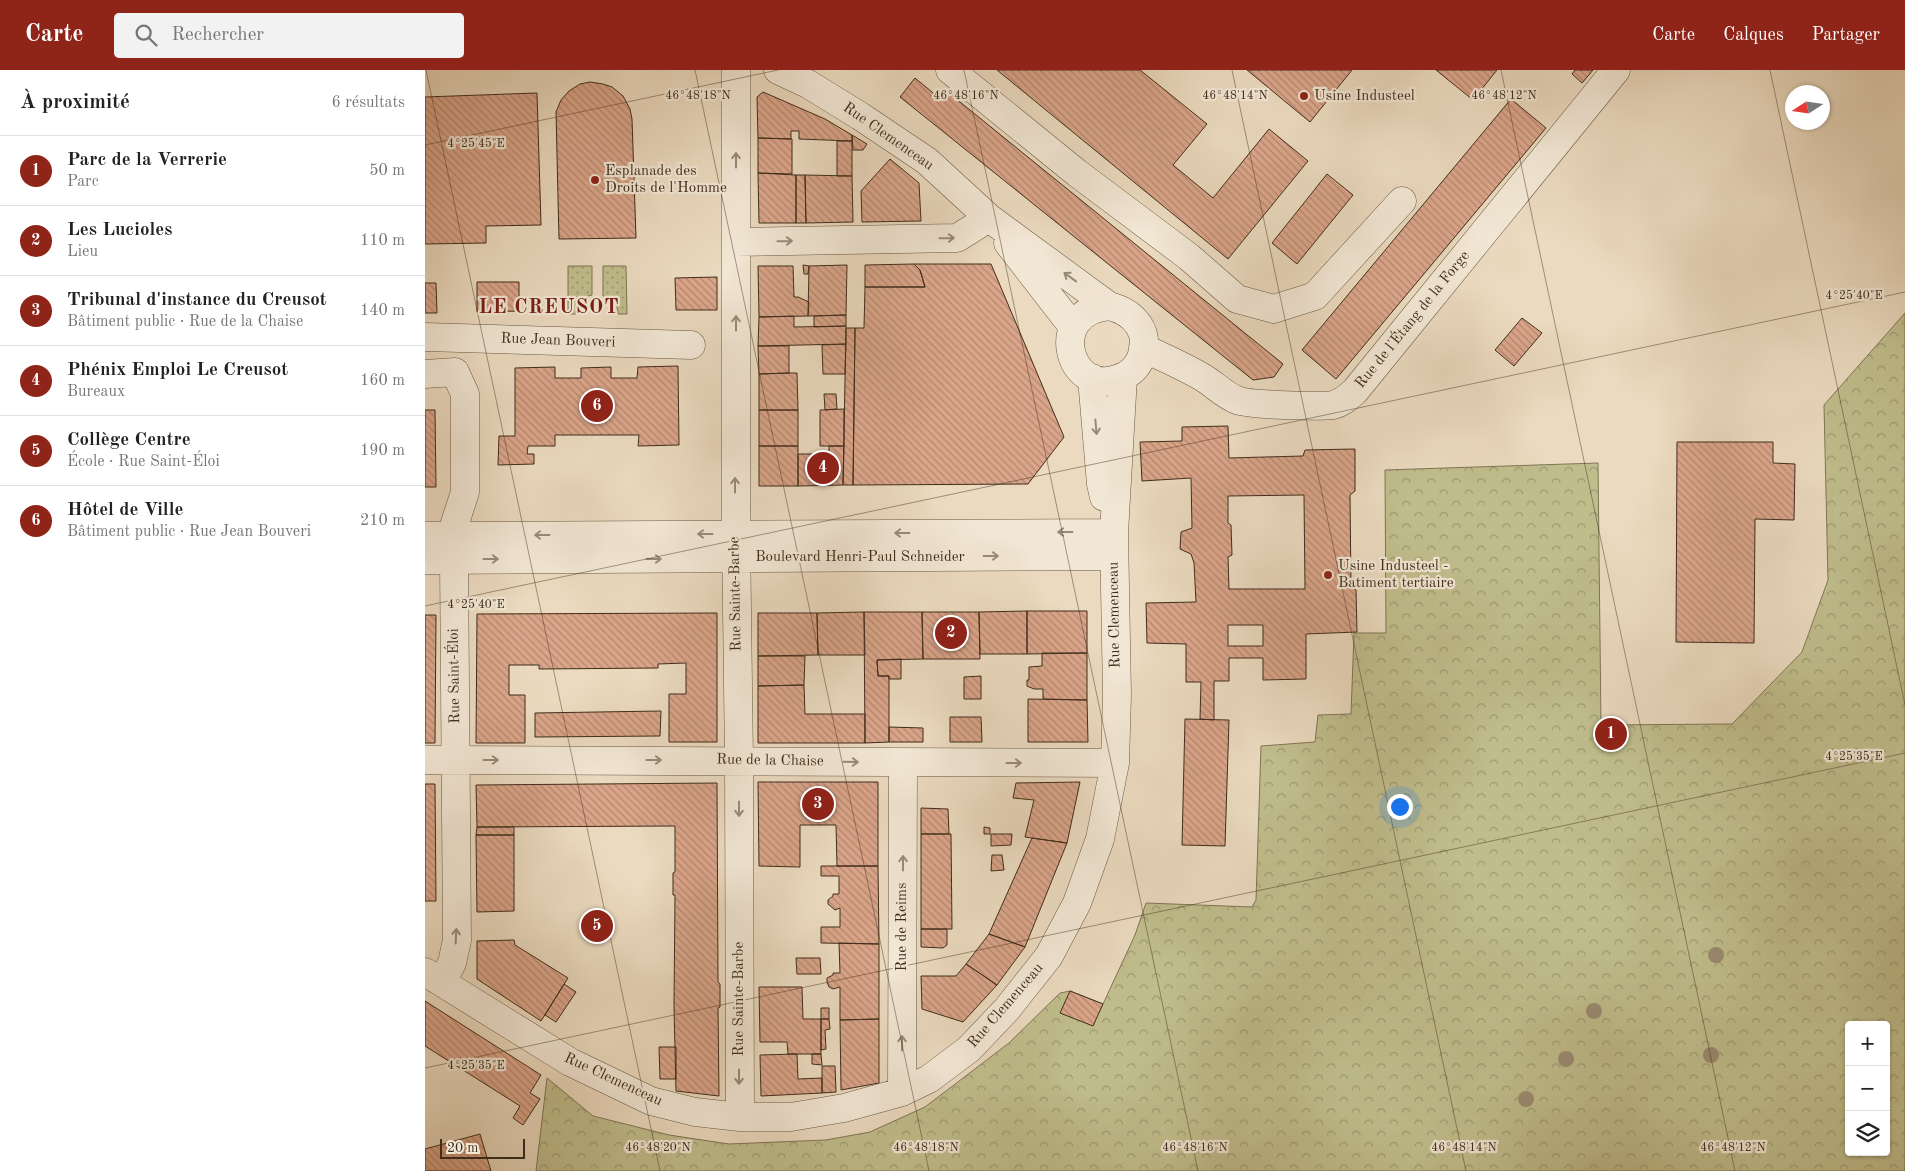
<!DOCTYPE html>
<html lang="fr">
<head>
<meta charset="utf-8">
<style>
  :root { --surface:#fff; --page:#f2f2f2; --text:#222; --muted:#767676; --line:#e0e0e0; --accent:#8f2418 }
  body { margin:0; font-family:"Old Standard TT",serif; background:var(--page); color:var(--text) }
  .controls { position:absolute; right:15px; bottom:15px; display:grid; overflow:hidden; border-radius:5px; box-shadow:0 1px 4px #0004 }
  .controls button { width:45px; height:45px; display:grid; place-items:center; padding:0; border:0; border-bottom:1px solid var(--line); background:var(--surface); color:var(--text); font:25px sans-serif }
  .compass { position:absolute; left:1360px; top:15px; width:45px; height:45px; border-radius:50%; background:var(--surface); box-shadow:0 1px 4px #0004; rotate:258deg }
  .scale { position:absolute; left:15px; bottom:12px; width:85px; box-sizing:border-box; padding-left:5px; border:2px solid #3f2d1b; border-top:0; font-size:14px; line-height:18px; white-space:nowrap; color:#3f2d1b; -webkit-text-stroke:4px #f2e7d5; paint-order:stroke }
  .you { position:absolute; left:974px; top:736px; width:18px; height:18px; margin:-12px; border:4px solid #fff; border-radius:50%; background:#1a73e8; box-shadow:0 0 0 8px #1a73e833 }
  .badge { display:grid; place-items:center; width:32px; height:32px; border-radius:50%; background:var(--accent); color:#fff; font-size:16px; font-weight:700 }
  .pin { position:absolute; translate:-50% -50%; border:2px solid #fff; box-shadow:0 1px 5px #0006 }
  .list { margin:0; padding:0; list-style:none }
  h2 { display:flex; justify-content:space-between; align-items:center; height:65px; margin:0; padding:0 20px; font-size:21px }
  h2 small { font-size:16px; font-weight:400; color:var(--muted) }
  .list li { display:grid; grid-template-columns:32px 1fr auto; gap:15px; align-items:center; box-sizing:border-box; height:70px; padding:0 20px; border-top:1px solid var(--line) }
  .list b { display:block; font-size:19px; white-space:nowrap }
  .list p { margin:0; font-size:16px; white-space:nowrap; color:var(--muted) }
  .list em { font-size:16px; font-style:normal; color:var(--muted) }
  .icon { flex:none; width:28px; height:28px; fill:none; stroke:currentColor; stroke-width:2; stroke-linecap:round; stroke-linejoin:round }
  .map { position:relative; flex:none; width:1480px; height:1101px; overflow:hidden }
  header { display:flex; align-items:center; gap:30px; box-sizing:border-box; height:70px; padding:0 25px; background:var(--accent); color:#fff }
  header strong { font-size:24px }
  nav { display:flex; gap:28px; margin-inline-start:auto; font-size:18px }
  .search { width:350px; height:45px; background:var(--page); display:flex; align-items:center; gap:12px; box-sizing:border-box; padding:0 18px; border-radius:5px; color:var(--muted); font-size:19px }
  main { display:flex }
  aside { flex:1; background:var(--surface) }
  .map>svg:first-child { display:block }
  .grass { fill:url(#grass-dots); stroke:#807554 }
  .forest { fill:url(#forest-crowns); stroke:#807554; fill-rule:evenodd }
  .building { fill:url(#building-back-hatch); stroke:#3f2d1b; fill-rule:evenodd }
  .lines { fill:none; stroke-linecap:round; stroke-linejoin:round }
  .minor-casing { stroke:#6a5844; stroke-width:29 }
  .minor { stroke:#f2e7d5; stroke-width:28 }
  .tree { fill:#9b8b71 }
  .oneway { stroke:#988a78 }
  .ticks { fill:none; stroke:#3f2d1b; stroke-width:1; stroke-opacity:0.45 }
  .poi-dot { fill:#8f2418; stroke:#f2e7d5; stroke-width:2 }
  .labels { text-anchor:middle; dominant-baseline:central; stroke-width:4.5; stroke-linejoin:round; paint-order:stroke }
  .poi-label { font-size:15px; fill:#3f2d1b; stroke:#f2e7d5; text-anchor:start }
  .street-label { font-size:15px; fill:#3f2d1b; stroke:#f2e7d5 }
  .district-label { font-size:20px; font-weight:bold; letter-spacing:1px; fill:#7a1f14; stroke:#f2e7d5 }
  .ticks-label { font-size:12px; text-anchor:middle; fill:#3f2d1b; stroke:#f2e7d5; stroke-width:4.5; stroke-linejoin:round; paint-order:stroke }
</style>
</head>
<body>
<header>
<strong>Carte</strong>
<div class="search"><svg class="icon" aria-label="search" viewBox="0 0 24 24"><circle cx="10" cy="10" r="6"/><path d="M15 15l6 6"/></svg>Rechercher</div>
<nav><a>Carte</a><a>Calques</a><a>Partager</a></nav>
</header>
<main>
<aside>
<h2>À proximité<small>6 résultats</small></h2>
<ul class="list">
<li><span class="badge">1</span><div><b>Parc de la Verrerie</b><p>Parc</p></div><em>50 m</em></li>
<li><span class="badge">2</span><div><b>Les Lucioles</b><p>Lieu</p></div><em>110 m</em></li>
<li><span class="badge">3</span><div><b>Tribunal d'instance du Creusot</b><p>Bâtiment public · Rue de la Chaise</p></div><em>140 m</em></li>
<li><span class="badge">4</span><div><b>Phénix Emploi Le Creusot</b><p>Bureaux</p></div><em>160 m</em></li>
<li><span class="badge">5</span><div><b>Collège Centre</b><p>École · Rue Saint-Éloi</p></div><em>190 m</em></li>
<li><span class="badge">6</span><div><b>Hôtel de Ville</b><p>Bâtiment public · Rue Jean Bouveri</p></div><em>210 m</em></li>
</ul>
</aside>
<div class="map">
<svg width="1480" height="1101" viewBox="0 0 1480 1101">
  <defs>
    <pattern id="grass-dots" width="8" height="8" patternUnits="userSpaceOnUse" patternTransform="scale(1.25)"><rect width="8" height="8" fill="#c0bd8c"/><path d="M2 2h.1M6 6h.1" fill="none" stroke="#9d9a72" stroke-width="1.8" stroke-linecap="round"/></pattern>
    <pattern id="forest-crowns" width="20" height="18" patternUnits="userSpaceOnUse" patternTransform="scale(1.25)"><rect width="20" height="18" fill="#c0bd8c"/><path d="M2 6a3 3 0 1 1 6 0M12 15a3 3 0 1 1 6 0" fill="none" stroke="#9d9a72"/></pattern>
    <pattern id="building-back-hatch" width="6" height="6" patternUnits="userSpaceOnUse" patternTransform="scale(1.25)"><rect width="6" height="6" fill="#dba58a"/><path d="M-1 5l2 2M0 0l6 6M5-1l2 2" fill="none" stroke="#b38770"/></pattern>
  </defs>
  <rect width="100%" height="100%" fill="#ebdabf"/>
  <filter id="stains"><feTurbulence type="fractalNoise" baseFrequency=".004" numOctaves="4"/><feColorMatrix values="0 0 0 0 .2 0 0 0 0 .09 0 0 0 0 .02 0 0 0 .5 -.17"/></filter>
  <radialGradient id="worn" r=".72"><stop offset=".6" stop-color="#630" stop-opacity="0"/><stop offset="1" stop-color="#630" stop-opacity=".3"/></radialGradient>
  <!-- grass -->
  <path class="grass" d="M143 196H167V225C157 227 151 234 151 244H143Z
    M178 196H201L202 244H193C193 234 187 227 178 226Z"/>
  <!-- forest -->
  <path class="forest" d="M1480 243V1101H111L122 1008 168 1046 244 1065 304 1074 401 1070 445 1062 500 1037 584 973 635 923 645 921 678 934 710 865 721 833 827 837 831 830 836 676 890 672 893 645 926 644 929 563H961L960 400 1173 393 1176 655 1307 654 1377 582 1403 510 1399 335ZM1424 955H1461V1082H1424Z"/>
  <!-- building -->
  <path class="building" d="M572 0H715L782 54 748 95 788 128 844 59 883 91 803 189Z
    M822 0H927L885 52Z
    M1011 0H1072L1048 30Z
    M1150 0H1168L1157 13 1147 4Z
    M490 8 513 27 519 19 858 294 849 307 828 310 475 27Z
    M165 12 178 14 187 17 198 26 205 39 207 49 211 168 134 169 131 42 136 30 144 21 155 14Z
    M338 22 400 49 427 65V71L374 69V61H366V69L333 68 332 27Z
    M112 23 116 155 61 156V173L0 174V27Z
    M1086 29 1121 58 911 309 877 280Z
    M427 65 442 74 438 80H428Z
    M333 68 367 69V104L333 103Z
    M412 71H427V106H412Z
    M465 89 494 113 496 151 437 152 436 121Z
    M333 103 371 105V153H334Z
    M902 104 928 125 872 194 847 173Z
    M371 105H380L381 153H371Z
    M380 105 427 106 428 152 381 153Z
    M489 194H566L639 367 603 414 428 415 430 258H439L440 217H500L495 200Z
    M489 194 495 200 500 217H440V195Z
    M378 195 384 196 383 204H379Z
    M422 195 421 245 383 246 384 196Z
    M333 196H368L369 227H373L384 232 383 246 334 247Z
    M292 207V240H251L250 208Z
    M52 212H94V241L52 242Z
    M0 213H11L12 243H0Z
    M421 245V256L389 257V246Z
    M369 246V257L421 256V274L333 276 334 247Z
    M1097 248 1117 263 1089 296 1070 280Z
    M421 258H430L428 415H418Z
    M421 274 420 304H398L397 275Z
    M333 276H364V303L334 304Z
    M253 296 254 375 213 376 214 365H130V376H103L102 384H109V394L73 395 74 366H90V298L130 297V308H156V298L186 297V308H212L213 297Z
    M364 303H372L373 340H334V304Z
    M399 324H411L412 339 400 340Z
    M419 339V376H395V340Z
    M0 340H10L11 417H0Z
    M334 340H373V376H334Z
    M803 356 804 388 878 386 880 380 930 379V421L925 425 926 517 931 520 932 562 881 564V609L838 610V588H804V611H789V650L775 649 776 612H761V574L722 573 721 533 771 532 769 493 766 484 755 479 756 462 767 458 766 408 717 411 715 372 757 371V357ZM879 425 880 519H804L803 487 807 485 806 455 803 453V426ZM803 555H838V576H803Z
    M1252 372H1348V393L1370 394 1369 450 1330 449 1329 573 1251 572Z
    M334 376H373V416H334Z
    M404 376H419L418 415 373 416V384H404Z
    M602 541V584H555L554 542Z
    M602 541H662V583L602 584Z
    M439 542H497L498 589 452 590 453 606H464V672L440 673Z
    M439 542 440 585H393L392 543Z
    M497 542H554L555 589H498Z
    M292 543V672H244V624H261V593L233 594V598L114 599V595H84V625H100V673H51L52 544Z
    M333 543H392L393 585 333 586Z
    M0 545H11L10 673H0Z
    M617 583H662V630L618 629V619H609L602 616V610H604V597L617 596Z
    M333 586H380L379 615 333 616Z
    M476 589V609H464V606H453L452 590Z
    M556 606V629H539V607Z
    M379 615 380 644H440V673H333V616Z
    M603 629 662 630 663 672H603Z
    M236 641 235 666 110 667V643Z
    M525 647H556L557 672H525Z
    M760 649 804 650 800 776 757 775Z
    M464 657 498 658V672H464Z
    M333 712H453V796H412L411 755H375V797L334 796Z
    M655 712 642 773 600 767 609 730 588 728 591 713Z
    M292 713 293 912 295 914V937L293 938 294 1026 251 1021 249 936 250 825H248V803L250 802V756L52 757 51 715Z
    M0 714H10L11 831H0Z
    M496 738 523 739 524 764H496Z
    M52 757H89V765H51Z
    M559 757 565 758V764H559Z
    M496 764H526L527 859H496Z
    M566 764H587L586 775 566 776Z
    M51 765H89V841L52 842Z
    M607 768 642 773 600 877 564 864Z
    M567 785H577L579 800 566 801Z
    M396 796H453L454 874 396 873V857H415V838L410 840 403 834V830L408 826V824H414V806H396Z
    M496 859H522V875L518 878 496 877Z
    M564 864 600 877 572 915 541 894Z
    M89 870 90 875 143 908 116 951 52 909V871Z
    M414 873 454 874V949L415 950V917L408 919 404 917 402 912V908L408 905V903H415Z
    M371 888H395L396 904H372Z
    M541 894 572 915 538 952 497 939 496 906H531Z
    M139 914 151 922 131 952 120 945Z
    M334 917H377L378 949H396V984H363L362 972H335Z
    M645 921 678 934 668 956 635 943Z
    M0 931 116 1005 105 1023 115 1029 98 1055 88 1048 95 1036 0 976Z
    M396 938H404V949H396Z
    M396 949H404L405 959 400 960 401 979 396 980Z
    M454 949V1013L416 1020 415 950Z
    M234 977H251V1009H235Z
    M372 984 373 1009 397 1008V1023L336 1026 335 985Z
    M387 984H396L397 995 387 994Z
    M397 996H410L411 1022 397 1023Z
    M55 1064 66 1101H0V1079Z"/>
  <g class="lines">
    <defs>
      <path id="minor" d="M311 0V464L314 690 315 1047
        M353 0 383 14 435 46 502 91 564 148 684 236C709 242 728 263 715 290 711 299 702 306 692 309 644 326 620 242 684 236
        M525 0 652 103 764 187 812 229 849 239 890 226 977 131
        M311 172 532 168 564 148
        M583 173 648 257
        M0 267 266 275
        M718 278C738 287 758 296 777 307 789 314 799 325 812 330 822 335 896 337 908 335 917 333 923 327 930 321L1191 0
        M0 304 30 302 40 324V422L30 453 29 490 32 870 27 893 17 912
        M667 308 676 414 679 427
        M0 466 689 463
        M0 490 689 486
        M0 690 690 693
        M0 902 145 992 226 1031 270 1042 315 1047H366L419 1038 477 1022 504 1009 544 979 582 939 624 886 652 833 675 769 690 693 692 625 689 463 698 307
        M477 1022 478 693"/>
    </defs>
    <!-- minor casing -->
    <use href="#minor" class="minor-casing"/>
    <!-- minor -->
    <use href="#minor" class="minor"/>
  </g>
  <!-- trees -->
  <g class="tree">
    <circle cx="1291" cy="885" r="8"/>
    <circle cx="1169" cy="941" r="8"/>
    <circle cx="1286" cy="985" r="8"/>
    <circle cx="1141" cy="989" r="8"/>
    <circle cx="1101" cy="1029" r="8"/>
  </g>
  <!-- one-way arrows -->
  <defs><path id="oneway-shaft" d="M-6 0H5M1.5-3L5.5 0L1.5 3" fill="none" stroke-width="1.6" stroke-linecap="round" stroke-linejoin="round" transform="scale(1.25)"/></defs>
  <g class="oneway">
    <use href="#oneway-shaft" transform="translate(311 90) rotate(-90)"/>
    <use href="#oneway-shaft" transform="translate(522 168) rotate(-1)"/>
    <use href="#oneway-shaft" transform="translate(360 171) rotate(-1)"/>
    <use href="#oneway-shaft" transform="translate(645 207) rotate(-144)"/>
    <use href="#oneway-shaft" transform="translate(311 253) rotate(-90)"/>
    <use href="#oneway-shaft" transform="translate(671 357) rotate(85)"/>
    <use href="#oneway-shaft" transform="translate(310 415) rotate(-90)"/>
    <use href="#oneway-shaft" transform="translate(640 462) rotate(180)"/>
    <use href="#oneway-shaft" transform="translate(477 463) rotate(180)"/>
    <use href="#oneway-shaft" transform="translate(280 464) rotate(180)"/>
    <use href="#oneway-shaft" transform="translate(117 465) rotate(180)"/>
    <use href="#oneway-shaft" transform="translate(566 486)"/>
    <use href="#oneway-shaft" transform="translate(66 489)"/>
    <use href="#oneway-shaft" transform="translate(229 489)"/>
    <use href="#oneway-shaft" transform="translate(66 690)"/>
    <use href="#oneway-shaft" transform="translate(229 690)"/>
    <use href="#oneway-shaft" transform="translate(426 692) rotate(1)"/>
    <use href="#oneway-shaft" transform="translate(589 693)"/>
    <use href="#oneway-shaft" transform="translate(314 739) rotate(90)"/>
    <use href="#oneway-shaft" transform="translate(478 793) rotate(-90)"/>
    <use href="#oneway-shaft" transform="translate(31 866) rotate(-87)"/>
    <use href="#oneway-shaft" transform="translate(477 973) rotate(-90)"/>
    <use href="#oneway-shaft" transform="translate(314 1007) rotate(90)"/>
  </g>
  <!-- ticks -->
  <path class="ticks" d="M1 0 235 1101M270 0 504 1101M539 0 773 1101M807 0 1041 1101M1076 0 1310 1101M1345 0 1480 635M0 75 353 0M0 536 1480 222M0 998 1480 683"/>
  <!-- markers -->
  <g class="poi-dot">
    <circle cx="879" cy="26" r="5"/>
    <circle cx="170" cy="110" r="5"/>
    <circle cx="903" cy="505" r="5"/>
  </g>
  <g class="labels">
    <!-- poi labels -->
    <g class="poi-label">
      <text x="889" y="26">Usine Industeel</text>
      <text x="180" y="101">Esplanade des<tspan x="180" dy="17">Droits de l'Homme</tspan></text>
      <text x="913" y="496">Usine Industeel -<tspan x="913" dy="17">Batiment tertiaire</tspan></text>
    </g>
    <!-- street labels -->
    <g class="street-label">
      <text transform="translate(463 67) rotate(35)">Rue Clemenceau</text>
      <text transform="translate(988 250) rotate(-51)">Rue de l'Étang de la Forge</text>
      <text transform="translate(133 271) rotate(2)">Rue Jean Bouveri</text>
      <text x="435" y="487">Boulevard Henri-Paul Schneider</text>
      <text transform="translate(311 524) rotate(-91)">Rue Sainte-Barbe</text>
      <text transform="translate(690 545) rotate(-91)">Rue Clemenceau</text>
      <text transform="translate(30 606) rotate(-91)">Rue Saint-Éloi</text>
      <text transform="translate(345 691) rotate(1)">Rue de la Chaise</text>
      <text transform="translate(477 857) rotate(-90)">Rue de Reims</text>
      <text transform="translate(314 929) rotate(-90)">Rue Sainte-Barbe</text>
      <text transform="translate(581 936) rotate(-49)">Rue Clemenceau</text>
      <text transform="translate(188 1010) rotate(25)">Rue Clemenceau</text>
    </g>
    <!-- district labels -->
    <g class="district-label">
      <text x="124" y="238">LE CREUSOT</text>
    </g>
  </g>
  <g class="ticks-label">
    <text x="273" y="29">46°48'18"N</text>
    <text x="541" y="29">46°48'16"N</text>
    <text x="810" y="29">46°48'14"N</text>
    <text x="1079" y="29">46°48'12"N</text>
    <text x="51" y="77">4°25'45"E</text>
    <text x="1429" y="229">4°25'40"E</text>
    <text x="51" y="538">4°25'40"E</text>
    <text x="1429" y="690">4°25'35"E</text>
    <text x="51" y="999">4°25'35"E</text>
    <text x="233" y="1081">46°48'20"N</text>
    <text x="501" y="1081">46°48'18"N</text>
    <text x="770" y="1081">46°48'16"N</text>
    <text x="1039" y="1081">46°48'14"N</text>
    <text x="1308" y="1081">46°48'12"N</text>
  </g>
  <rect width="100%" height="100%" filter="url(#stains)"/>
  <rect width="100%" height="100%" fill="url(#worn)"/>
</svg>
<div class="controls">
<button>+</button>
<button>−</button>
<button><svg class="icon" aria-label="layers" viewBox="0 0 24 24"><path d="M12 4l9 5-9 5-9-5zM3 14l9 5 9-5"/></svg></button>
</div>
<svg class="compass" viewBox="-18 -18 36 36"><path d="M0-13l5 13h-10z" fill="#e53935"/><path d="M0 13l5-13h-10z" fill="#767676"/></svg>
<div class="scale">20 m</div>
<div class="you"></div>
<div class="pin badge" style="left:1186px;top:664px">1</div>
<div class="pin badge" style="left:526px;top:563px">2</div>
<div class="pin badge" style="left:393px;top:734px">3</div>
<div class="pin badge" style="left:398px;top:398px">4</div>
<div class="pin badge" style="left:172px;top:856px">5</div>
<div class="pin badge" style="left:172px;top:336px">6</div>
</div>
</main>
</body>
</html>
